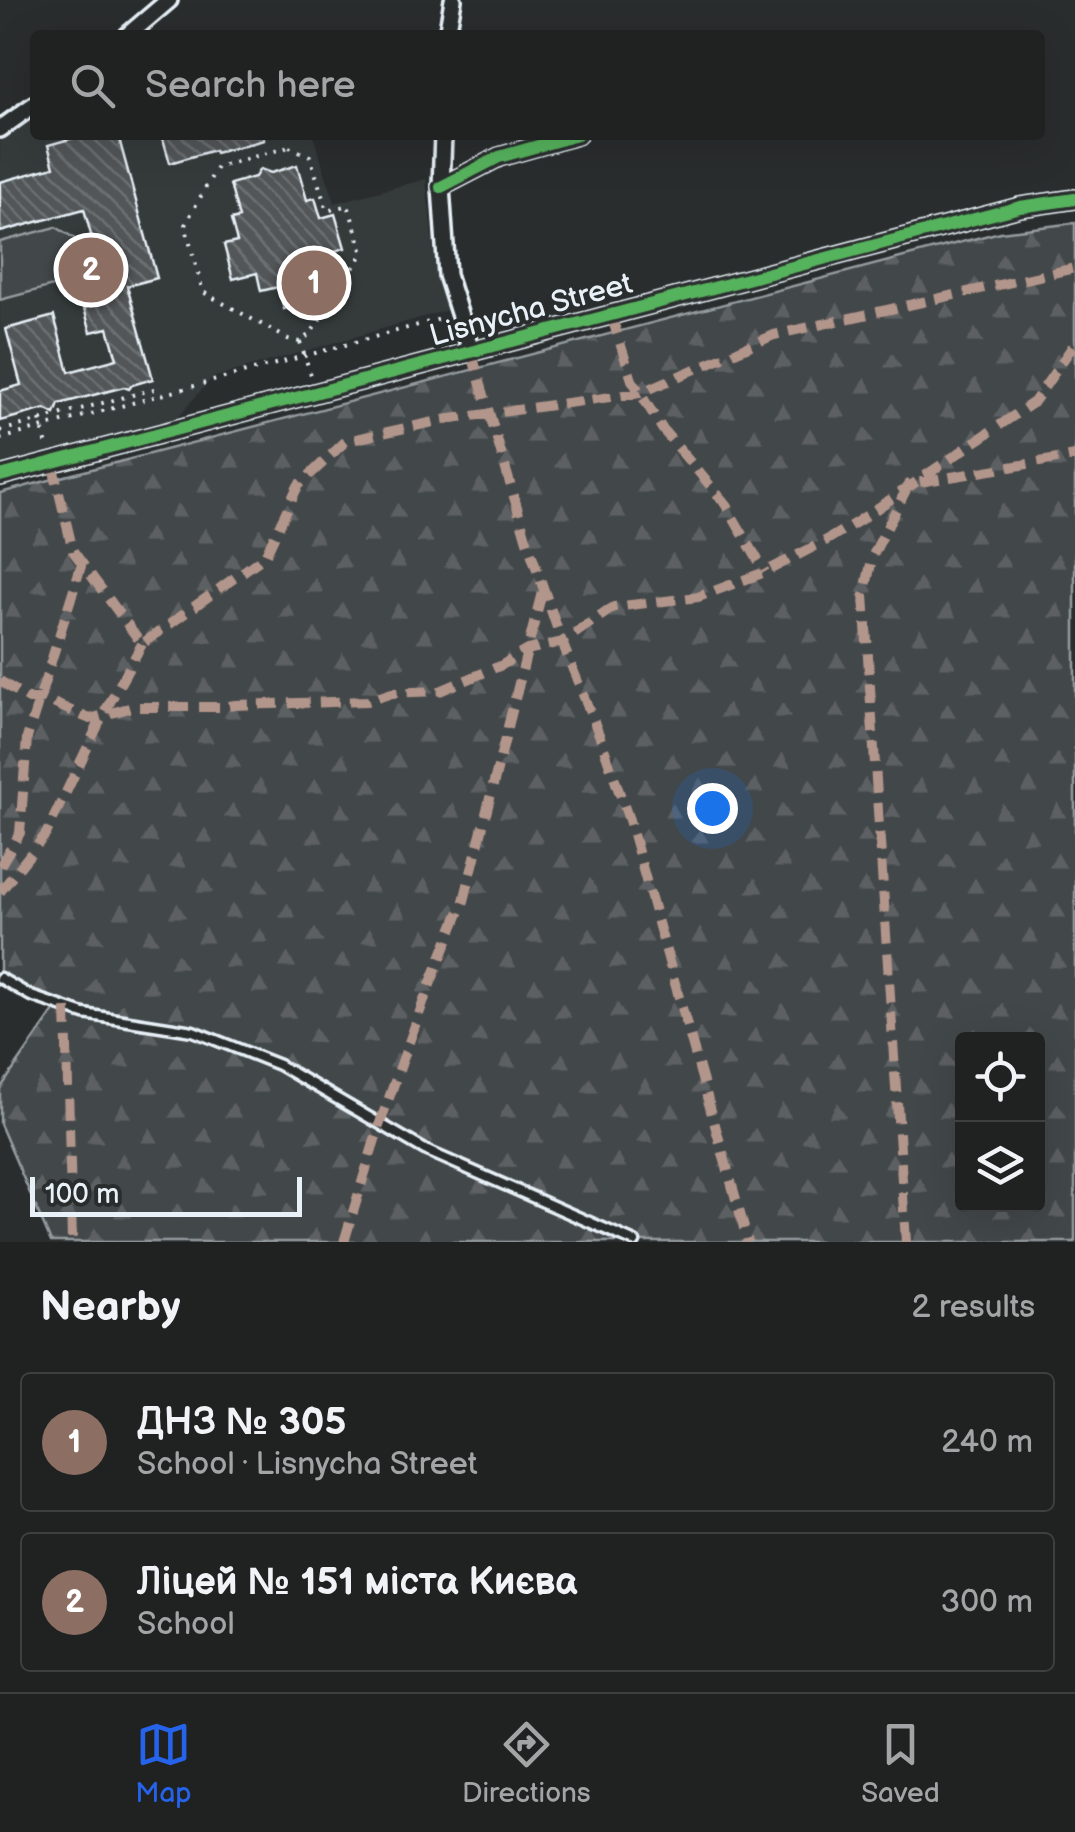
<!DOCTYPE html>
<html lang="en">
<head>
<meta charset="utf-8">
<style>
  :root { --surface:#202222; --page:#282a2a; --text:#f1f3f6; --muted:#a2a4a5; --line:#3d3f40; --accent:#2563eb }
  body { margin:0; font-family:"Balsamiq Sans",sans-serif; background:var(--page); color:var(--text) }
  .controls { position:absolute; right:30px; bottom:30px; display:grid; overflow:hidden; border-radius:10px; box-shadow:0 10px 40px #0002 }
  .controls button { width:90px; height:90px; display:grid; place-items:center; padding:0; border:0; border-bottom:2px solid var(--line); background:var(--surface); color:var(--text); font:50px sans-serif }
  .scale { position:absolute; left:30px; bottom:25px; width:272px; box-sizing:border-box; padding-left:10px; border:5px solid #e8f1f8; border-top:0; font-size:28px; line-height:35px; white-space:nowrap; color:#e8f1f8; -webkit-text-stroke:8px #2a2d2e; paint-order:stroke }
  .you { position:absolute; left:712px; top:808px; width:35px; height:35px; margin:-25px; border:8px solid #fff; border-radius:50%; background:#1a73e8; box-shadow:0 0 0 15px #1a73e833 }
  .badge { display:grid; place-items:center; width:65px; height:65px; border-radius:50%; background:var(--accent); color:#fff; font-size:32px; font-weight:700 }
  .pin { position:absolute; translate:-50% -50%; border:5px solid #fff; box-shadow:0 2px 10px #0006 }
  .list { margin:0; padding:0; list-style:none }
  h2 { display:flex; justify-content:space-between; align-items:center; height:130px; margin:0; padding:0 40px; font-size:42px }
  h2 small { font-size:32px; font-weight:400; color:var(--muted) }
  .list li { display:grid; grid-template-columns:65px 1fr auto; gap:30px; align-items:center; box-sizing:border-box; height:140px; margin:0 20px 20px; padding:0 20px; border:2px solid var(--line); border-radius:10px }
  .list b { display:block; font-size:38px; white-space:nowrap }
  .list p { margin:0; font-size:32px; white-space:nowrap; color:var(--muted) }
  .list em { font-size:32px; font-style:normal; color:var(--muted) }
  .icon { flex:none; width:55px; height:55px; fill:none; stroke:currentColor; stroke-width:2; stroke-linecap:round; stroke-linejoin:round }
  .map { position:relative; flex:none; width:1075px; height:1242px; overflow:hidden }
  .search { position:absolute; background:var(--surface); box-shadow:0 10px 40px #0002; left:30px; right:30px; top:30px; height:110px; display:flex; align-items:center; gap:25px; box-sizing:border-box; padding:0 35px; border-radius:10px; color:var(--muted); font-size:38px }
  .sheet { height:450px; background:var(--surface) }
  nav { display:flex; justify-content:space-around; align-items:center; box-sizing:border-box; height:140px; border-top:2px solid var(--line); background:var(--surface); font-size:28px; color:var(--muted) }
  nav a { display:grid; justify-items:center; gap:5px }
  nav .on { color:var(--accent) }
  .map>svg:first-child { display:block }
  .built { fill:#363a3b }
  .grass { fill:#424648; stroke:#959ca0; stroke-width:2.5 }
  .forest { fill:url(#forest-firs); stroke:#959ca0; stroke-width:2.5; fill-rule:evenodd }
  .building { fill:url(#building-back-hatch); stroke:#e8f1f8; stroke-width:2.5 }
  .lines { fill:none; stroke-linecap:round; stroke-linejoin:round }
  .lane-casing { stroke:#e8f1f8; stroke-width:15 }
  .street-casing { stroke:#e8f1f8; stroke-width:22 }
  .path { stroke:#e8f1f8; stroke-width:4; stroke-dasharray:2.5 8; stroke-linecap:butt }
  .lane { stroke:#2a2d2e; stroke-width:8 }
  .street { stroke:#2a2d2e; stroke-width:15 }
  .quiet { stroke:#b2968c; stroke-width:10; stroke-dasharray:20 10; stroke-linecap:butt }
  .cycleway-casing { stroke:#2a2d2e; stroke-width:19 }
  .cycleway { stroke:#56b35d; stroke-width:12 }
  .labels { text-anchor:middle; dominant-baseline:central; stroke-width:8; stroke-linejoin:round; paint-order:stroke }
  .street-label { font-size:30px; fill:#e8f1f8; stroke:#2a2d2e }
</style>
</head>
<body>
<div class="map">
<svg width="1075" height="1242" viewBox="0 0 1075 1242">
  <defs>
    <pattern id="forest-firs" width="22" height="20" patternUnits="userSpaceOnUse" patternTransform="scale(2.5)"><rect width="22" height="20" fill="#424648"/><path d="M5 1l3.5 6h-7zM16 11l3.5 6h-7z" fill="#5d6163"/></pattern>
    <pattern id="building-back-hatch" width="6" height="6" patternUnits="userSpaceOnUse" patternTransform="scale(2.5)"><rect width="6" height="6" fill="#535759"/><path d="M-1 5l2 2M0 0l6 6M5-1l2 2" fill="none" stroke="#6c7072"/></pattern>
  </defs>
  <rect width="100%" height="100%" fill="#2a2d2e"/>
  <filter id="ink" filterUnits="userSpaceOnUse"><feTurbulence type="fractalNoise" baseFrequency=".01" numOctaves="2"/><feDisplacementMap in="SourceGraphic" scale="20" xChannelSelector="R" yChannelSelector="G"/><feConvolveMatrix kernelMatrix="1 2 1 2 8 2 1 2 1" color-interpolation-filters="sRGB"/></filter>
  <g filter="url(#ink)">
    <!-- built -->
    <path class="built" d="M35 114V135H313L335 203 426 179 434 256 451 309 212 378 176 419 0 467V141Z"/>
    <!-- grass -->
    <path class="grass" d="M56 227 74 238 82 256 72 281 0 300V242Z"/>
    <!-- forest -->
    <path class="forest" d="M1075 223V1242H51L0 1124V1089L56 1008 0 976V493L1000 232ZM962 1040H1038V1204H962Z"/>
    <!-- building -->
    <path class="building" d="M84 135H118L157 278 127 286 153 379 132 385 129 389 124 387 59 404 55 414 45 409 0 421V391L21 385 6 329 54 316 69 372 117 359 108 328 91 332 84 308 109 301 84 209 0 232V182L54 167 48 145Z
      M162 135H263L264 140 215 153 214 150 170 163Z
      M297 165 307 200 315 198 321 218 335 214 345 248 325 254 331 273 314 278 320 299 307 303 304 309 298 306 284 309 278 287 261 291 257 273 233 279 224 245 237 242 231 220 239 218 230 184 255 177 260 169 271 173Z"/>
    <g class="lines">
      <defs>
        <path id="lane" d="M0 978 31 996 84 1014 193 1031 279 1065 425 1150 635 1242"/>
        <path id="street" d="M128 35 169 0
          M447 35 453 0
          M0 129 35 104
          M443 135 441 187 447 275 471 351
          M441 187 499 157 577 135
          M0 476 1020 207 1075 199"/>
      </defs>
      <!-- lane casing -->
      <use href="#lane" class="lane-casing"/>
      <!-- street casing -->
      <use href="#street" class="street-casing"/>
      <!-- path -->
      <path class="path" d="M289 147 310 156 327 211 348 205 363 253 311 333 300 342 288 339 203 292 185 225 217 167Z
        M300 342 312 378
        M40 420 48 449
        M0 431 158 388
        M0 439 444 318"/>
      <!-- lane -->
      <use href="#lane" class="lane"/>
      <!-- street -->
      <use href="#street" class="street"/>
      <!-- quiet -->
      <path class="quiet" d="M611 315 632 380 663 430 724 502 765 572
        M471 351 527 541 562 642 600 737 629 820 748 1242
        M52 463 73 551 142 644 265 556 298 486 346 441 443 420 640 393 774 335 1075 268
        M0 681 29 699H44L90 719 133 707H223L235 705 367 701 392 693 440 691 502 665 527 650 562 642 614 607 698 597 765 572 827 540 860 520 1034 402 1075 343
        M0 866 20 833 27 738 82 563
        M0 892 46 834 103 715 142 644
        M66 1008 72 1242
        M344 1242 380 1123 427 992 464 901 543 588
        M906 1242 864 595 873 555 909 484 1075 456"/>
      <defs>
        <path id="cycleway" d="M441 187 499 157 577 135
          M0 476 1020 207 1075 199"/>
      </defs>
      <!-- cycleway casing -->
      <use href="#cycleway" class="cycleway-casing"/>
      <!-- cycleway -->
      <use href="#cycleway" class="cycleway"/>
    </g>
  </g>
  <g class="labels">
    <!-- street labels -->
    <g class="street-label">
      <text transform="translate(531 310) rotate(-15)">Lisnycha Street</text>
    </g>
  </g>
</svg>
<div class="controls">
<button><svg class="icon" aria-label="locate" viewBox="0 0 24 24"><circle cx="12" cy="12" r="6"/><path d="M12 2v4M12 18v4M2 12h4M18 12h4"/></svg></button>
<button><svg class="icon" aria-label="layers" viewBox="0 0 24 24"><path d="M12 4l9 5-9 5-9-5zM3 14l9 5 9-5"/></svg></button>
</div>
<div class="scale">100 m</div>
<div class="you"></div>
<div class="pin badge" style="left:314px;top:283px;background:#8d6e63">1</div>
<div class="pin badge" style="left:91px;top:270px;background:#8d6e63">2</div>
<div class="search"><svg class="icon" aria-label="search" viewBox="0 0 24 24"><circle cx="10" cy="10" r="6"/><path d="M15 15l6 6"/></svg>Search here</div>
</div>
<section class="sheet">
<h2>Nearby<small>2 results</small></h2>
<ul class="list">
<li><span class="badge" style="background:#8d6e63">1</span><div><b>ДНЗ № 305</b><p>School · Lisnycha Street</p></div><em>240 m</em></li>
<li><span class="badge" style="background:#8d6e63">2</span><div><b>Ліцей № 151 міста Києва</b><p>School</p></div><em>300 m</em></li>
</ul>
</section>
<nav>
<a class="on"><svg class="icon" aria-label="map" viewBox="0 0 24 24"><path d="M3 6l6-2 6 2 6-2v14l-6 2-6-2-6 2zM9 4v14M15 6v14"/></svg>Map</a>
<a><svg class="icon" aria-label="directions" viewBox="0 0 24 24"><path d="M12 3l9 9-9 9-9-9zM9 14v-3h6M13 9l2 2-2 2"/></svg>Directions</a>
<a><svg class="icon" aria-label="saved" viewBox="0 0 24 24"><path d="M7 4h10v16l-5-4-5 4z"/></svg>Saved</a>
</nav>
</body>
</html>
